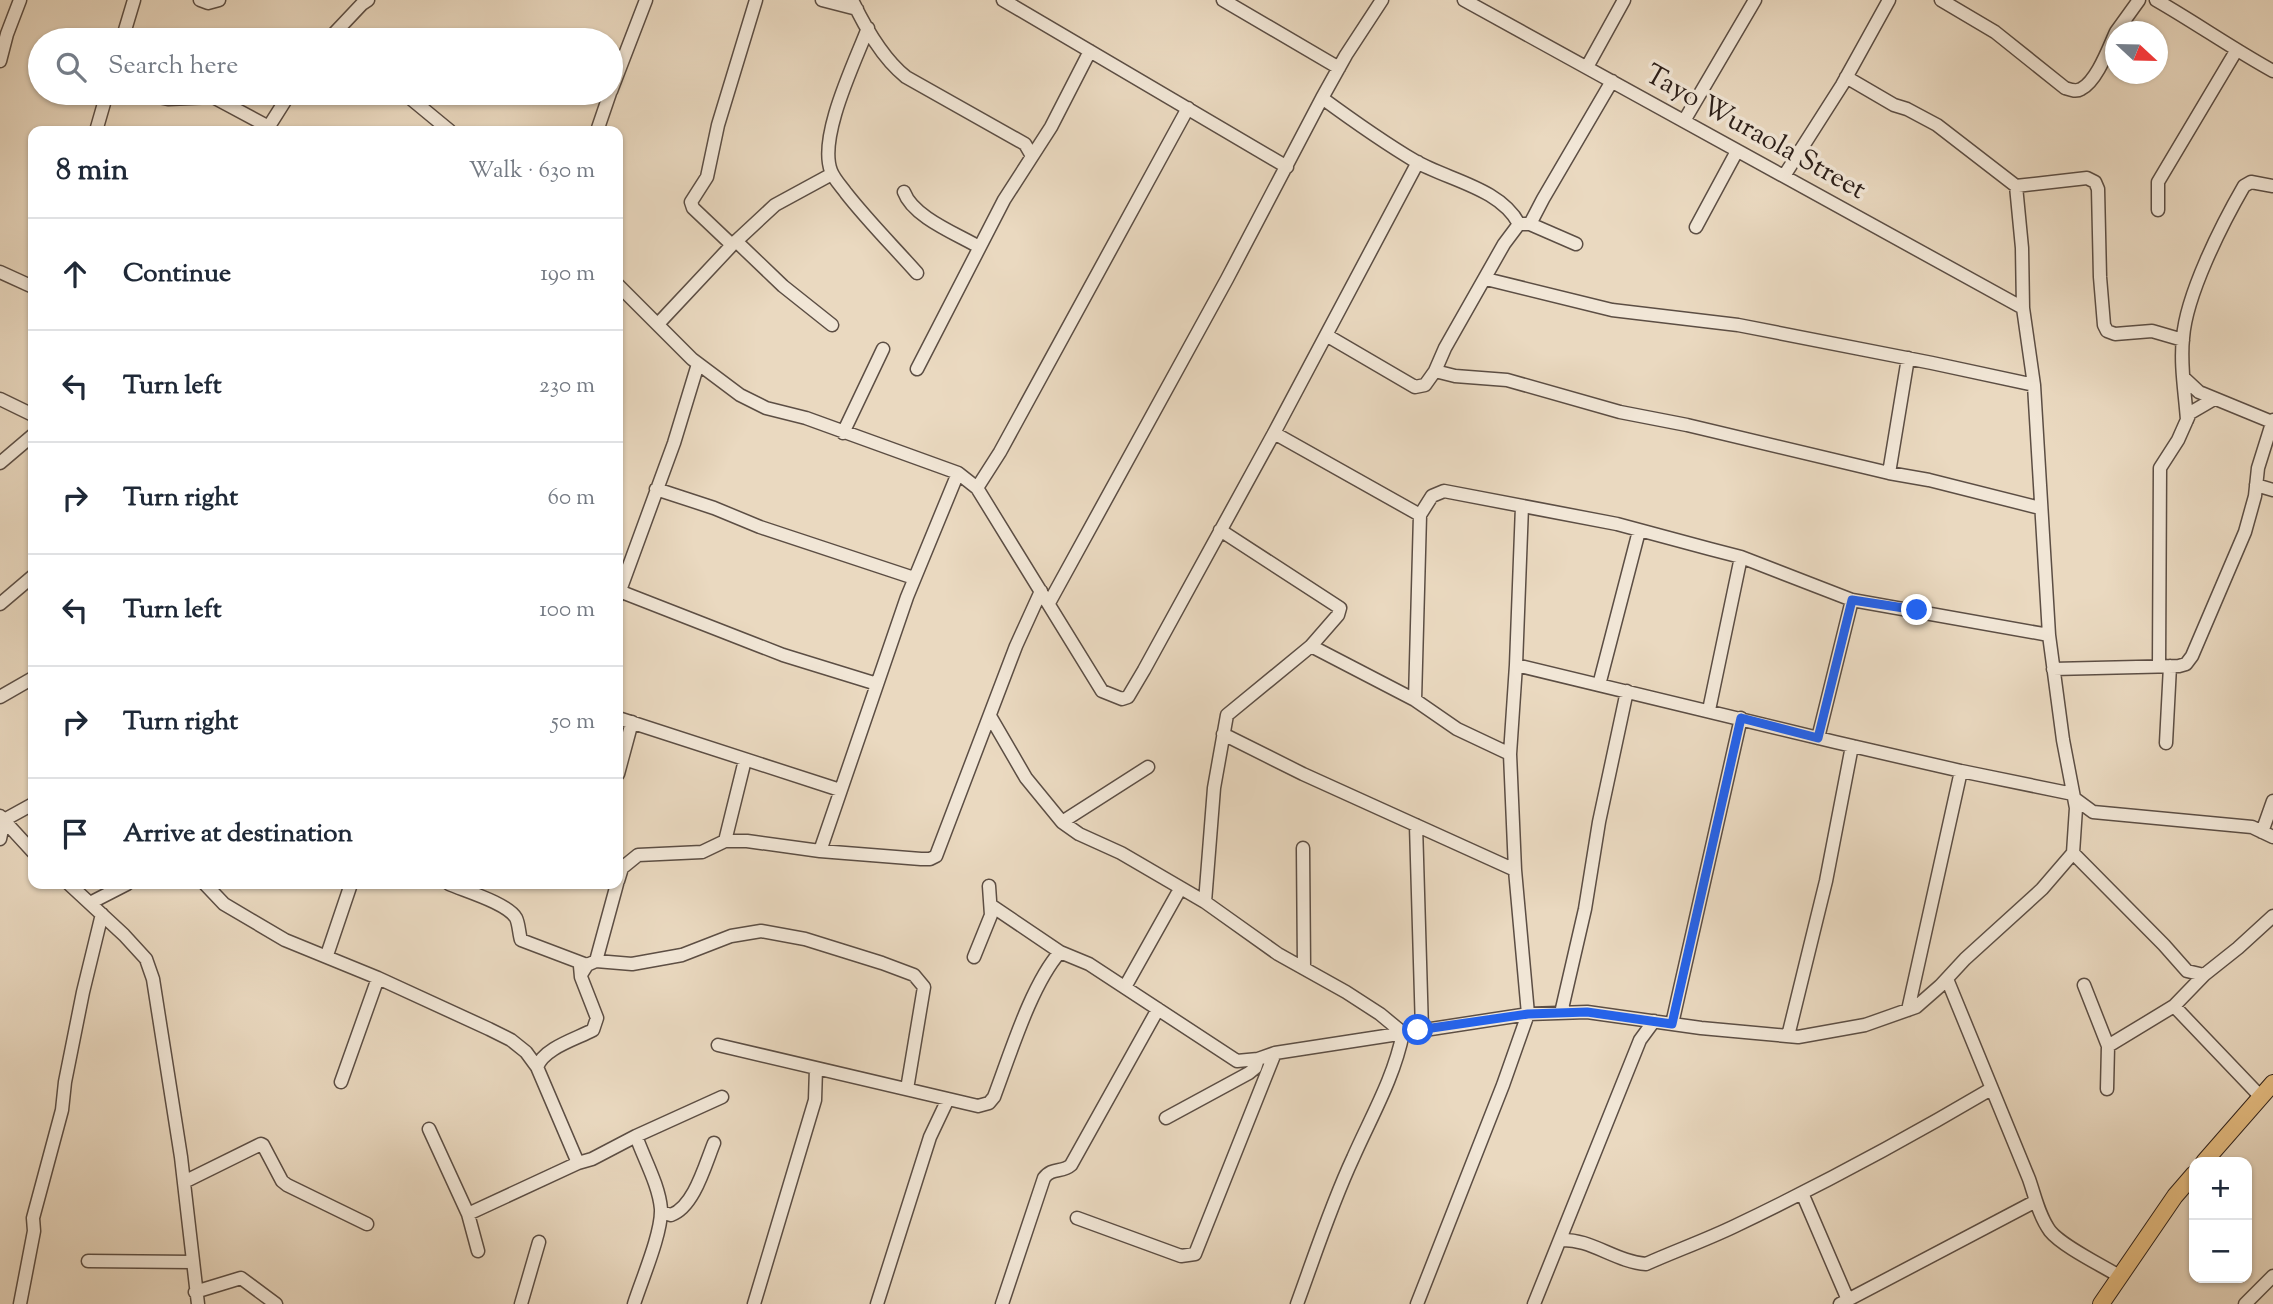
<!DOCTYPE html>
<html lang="en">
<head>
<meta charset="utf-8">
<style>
  :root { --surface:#fff; --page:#f6f6f7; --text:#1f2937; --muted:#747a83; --line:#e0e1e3 }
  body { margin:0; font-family:"Sorts Mill Goudy",serif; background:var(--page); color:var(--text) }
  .controls { position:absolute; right:21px; bottom:21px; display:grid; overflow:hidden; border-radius:14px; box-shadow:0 2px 5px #0004 }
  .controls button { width:63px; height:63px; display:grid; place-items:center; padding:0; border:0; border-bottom:2px solid var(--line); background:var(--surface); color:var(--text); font:35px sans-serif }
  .compass { position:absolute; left:2105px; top:21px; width:63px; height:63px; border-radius:50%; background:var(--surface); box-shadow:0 2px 5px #0004; rotate:112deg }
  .stop { position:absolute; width:21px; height:21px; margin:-16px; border:5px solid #2563eb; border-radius:50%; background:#fff }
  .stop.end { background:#2563eb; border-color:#fff; box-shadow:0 2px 7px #0008 }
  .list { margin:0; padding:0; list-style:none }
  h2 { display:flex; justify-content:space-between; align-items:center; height:91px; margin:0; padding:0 28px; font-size:30px }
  h2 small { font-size:23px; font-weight:400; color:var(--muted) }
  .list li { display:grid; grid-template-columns:46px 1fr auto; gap:21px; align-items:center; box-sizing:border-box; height:112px; padding:0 28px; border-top:2px solid var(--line) }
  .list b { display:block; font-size:26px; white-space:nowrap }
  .list em { font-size:23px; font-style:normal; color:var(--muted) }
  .icon { flex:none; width:38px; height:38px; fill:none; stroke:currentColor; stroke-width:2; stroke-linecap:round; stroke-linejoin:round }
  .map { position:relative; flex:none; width:2273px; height:1304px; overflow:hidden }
  .search { position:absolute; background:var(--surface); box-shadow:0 2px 5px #0004; left:28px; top:28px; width:595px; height:77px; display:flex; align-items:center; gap:18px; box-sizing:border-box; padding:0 24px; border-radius:38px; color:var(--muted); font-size:26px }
  .panel { position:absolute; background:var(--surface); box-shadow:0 2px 5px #0004; left:28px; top:126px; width:595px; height:763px; border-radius:14px }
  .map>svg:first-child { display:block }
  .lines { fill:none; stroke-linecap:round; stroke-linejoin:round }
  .minor-casing { stroke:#5c4e44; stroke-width:15 }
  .major-casing { stroke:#2d201a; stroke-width:18 }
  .minor { stroke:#f1e6d6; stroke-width:12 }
  .major { stroke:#e5bc80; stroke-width:16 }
  .route { stroke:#2563eb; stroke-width:9 }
  .labels { text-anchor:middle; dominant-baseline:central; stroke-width:7; stroke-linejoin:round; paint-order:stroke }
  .street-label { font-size:28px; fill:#2d201a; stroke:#f1e6d6 }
</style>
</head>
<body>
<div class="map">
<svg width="2273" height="1304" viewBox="0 0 2273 1304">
  <rect width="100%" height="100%" fill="#ead9c0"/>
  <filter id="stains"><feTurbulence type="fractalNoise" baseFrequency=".00286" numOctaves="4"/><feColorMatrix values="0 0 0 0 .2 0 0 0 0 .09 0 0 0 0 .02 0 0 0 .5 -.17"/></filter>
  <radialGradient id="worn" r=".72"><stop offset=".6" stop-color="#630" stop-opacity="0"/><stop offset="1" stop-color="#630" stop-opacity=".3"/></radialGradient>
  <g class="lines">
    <defs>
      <path id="minor" d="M200 0 208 3 219 0
        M822 0 857 9
        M852 0C865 27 882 58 906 77L1025 144 1032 156
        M1003 0 1287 167
        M1223 0 1339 68
        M1464 0 2023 308
        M1941 0 1995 32 2065 88C2071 90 2076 92 2081 89 2097 81 2109 47 2116 32
        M2156 0C2196 23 2233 49 2273 71
        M868 28C855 62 818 137 831 171 834 179 841 186 846 193 868 221 893 246 917 273
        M2116 32 2139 0
        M122 40 134 0
        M328 40 362 4 368 0
        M0 61 7 34 20 0
        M1587 67 1624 0
        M1846 77 1894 105 1907 109 1937 125 2016 186 2087 178 2095 182 2098 189 2100 277 2104 325 2107 331 2115 334 2152 331 2183 340
        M611 91 646 0
        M139 93 168 99 213 97 269 127
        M404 93 450 131
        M1322 98C1352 120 1383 142 1415 161 1448 180 1500 188 1519 224
        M415 102 436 93
        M1684 121 1755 0
        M96 131 107 93
        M266 131 290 93
        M597 131 610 93
        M1784 176 1842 85 1889 0
        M904 192C913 217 957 234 979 247
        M2158 210V182L2236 51
        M1519 224H1530L1543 199 1612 81
        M1530 224 1576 244
        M1696 227 1737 151
        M736 241 783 286 832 325
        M732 245 693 208 691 202 707 177 718 125 756 0
        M0 272 33 287
        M1486 279 1612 310 1738 325 1932 363 2034 385
        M618 285 692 359 740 395 766 408 806 418 958 473 977 488 1102 691 1122 699 1128 697 1144 670 1274 433 1418 162
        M658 324 732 245 775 205 832 174
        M1326 335 1415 387 1425 385 1435 371 1455 376 1507 380 1620 412 1687 425 1889 473 1929 480 2040 508
        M917 369 1004 200 1051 127 1090 51
        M1435 371 1445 348 1504 244 1519 224
        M2184 378 2199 392 2272 422
        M0 399 33 415
        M2187 420C2185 392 2180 365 2183 338 2186 295 2222 224 2244 186L2251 182 2273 186
        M843 433 883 349
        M1274 433 1420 515
        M0 463 33 435
        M1889 473 1908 358
        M2256 485 2273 490
        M977 488 1000 452 1188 108
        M656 489 714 508 760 527 914 578
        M619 591 783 655 877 684
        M618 596 674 443 698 364
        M1049 603 1227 279 1322 98 1346 55 1382 0
        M0 604 33 576
        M1311 646 1415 700 1457 729 1510 754
        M1516 665 1835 742 1961 771 2073 794
        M2159 666 2160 468 2178 440 2190 413 2214 399
        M2053 669 2179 666 2186 664 2192 656 2245 532 2255 496 2258 468 2273 420
        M1599 685 1639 531
        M0 697 33 678
        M1415 700 1420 515 1432 496 1444 491 1617 524 1710 549 1741 557 1852 600 2049 635
        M1709 710 1741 557
        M990 716 1026 778 1062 822 1079 834 1121 853 1205 902 1278 954 1346 992 1380 1014 1403 1033C1394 1078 1371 1117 1353 1158 1331 1205 1315 1255 1297 1304
        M618 718 840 790
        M1223 734 1303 774 1515 870
        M1818 738 1852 600
        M2166 743 2170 666
        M618 774 632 722
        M2074 798 2093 812 2252 827 2273 837
        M0 816 33 852
        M1062 822 1148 767
        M1416 825 1422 1030
        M2262 832 2273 801
        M0 839 4 820 33 804
        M725 841 745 760
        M1303 848 1304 968
        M820 851 907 597 958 473
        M2073 853 2164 945 2187 971 2204 975
        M618 881 622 868 638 855 702 852 725 841H747L820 851 921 859H930L936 856 1016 646 1041 591
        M69 884 124 935 146 959 153 979 181 1157 198 1304
        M205 884 224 904 285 940 378 978 489 1029 511 1040 526 1052 537 1067
        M449 884C465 891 507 903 516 918 519 924 519 934 521 940L587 965
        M1205 902 1214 788 1227 715 1311 646 1338 615 1340 608 1220 530
        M90 903 127 884
        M992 906 1060 952 1089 964 1237 1061 1258 1059 1275 1053 1528 1014 1587 1012 1701 1028 1798 1037 1865 1025 1916 1007 1940 986 1965 959 2042 889 2073 853 2076 808 2063 740 2049 635 2034 385 2023 308 2022 248 2016 186
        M327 955 351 884
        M974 957 991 915 989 886
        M596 961 617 884
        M582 973 587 965 596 961 632 964 682 955 731 936 761 931 805 939 882 963 914 975 924 987 907 1089
        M1947 979 2029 1179C2035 1196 2039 1216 2050 1231 2062 1246 2101 1265 2119 1276
        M2084 985 2108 1046 2107 1089
        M1125 987 1180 889
        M2174 1006 2260 1096
        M1908 1010 1961 771
        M1561 1013 1585 909 1599 822 1627 691
        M1672 1024 1741 718
        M1788 1036 1826 881 1852 746
        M718 1045 978 1106 989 1103 994 1097C1010 1055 1031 985 1060 952
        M2108 1046 2174 1006 2204 975 2238 948 2273 916
        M341 1082 378 978
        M1166 1118 1249 1073 1255 1068 1258 1059
        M429 1129 468 1214 478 1251
        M578 1163 537 1067C544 1048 576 1039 593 1030L597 1018 581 977 580 966
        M184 1182 261 1144 263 1145 282 1181 287 1185 367 1224
        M1802 1193 1848 1300
        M661 1212 671 1215C694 1207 705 1165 714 1143
        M468 1214 578 1163 592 1159 636 1136 722 1097
        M1077 1218 1181 1256 1195 1254 1275 1053
        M1560 1240C1590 1238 1616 1262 1646 1264 1675 1251 1706 1240 1735 1226 1823 1184 1908 1138 1991 1089
        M88 1261 192 1262
        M195 1292 241 1278 276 1304
        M20 1304 34 1231 33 1218 62 1110 65 1082 83 992 102 914
        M521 1304 539 1242
        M634 1304C642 1279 662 1233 661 1209 659 1185 644 1159 636 1136
        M754 1304 815 1100 816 1068
        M877 1304 930 1137 948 1099
        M1002 1304 1044 1178C1052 1167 1062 1173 1071 1165L1158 1009
        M1417 1304 1503 1085 1528 1014 1515 870 1510 754 1516 665 1522 506
        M1534 1304 1640 1040 1654 1021
        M1840 1304 2036 1201
        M2245 1304 2273 1276"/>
      <path id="major" d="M2204 1162 2273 1083
        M2101 1304 2175 1196 2194 1174"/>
    </defs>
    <!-- minor casing -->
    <use href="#minor" class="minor-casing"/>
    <!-- major casing -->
    <use href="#major" class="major-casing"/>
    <!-- minor -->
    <use href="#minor" class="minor"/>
    <!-- major -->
    <use href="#major" class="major"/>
  </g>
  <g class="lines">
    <!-- route -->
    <path class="route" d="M1418 1030 1528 1014 1587 1012 1672 1024 1741 718 1818 738 1852 600 1917 610"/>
  </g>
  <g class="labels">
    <!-- street labels -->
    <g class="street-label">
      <text transform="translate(1755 133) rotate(29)">Tayo Wuraola Street</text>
    </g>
  </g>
  <rect width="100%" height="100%" filter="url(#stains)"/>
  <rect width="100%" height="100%" fill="url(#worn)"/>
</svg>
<div class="controls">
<button>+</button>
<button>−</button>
</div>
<svg class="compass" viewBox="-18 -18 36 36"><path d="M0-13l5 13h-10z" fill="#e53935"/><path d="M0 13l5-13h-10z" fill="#747a83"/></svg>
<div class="stop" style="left:1418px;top:1030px"></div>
<div class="stop end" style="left:1917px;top:610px"></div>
<div class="search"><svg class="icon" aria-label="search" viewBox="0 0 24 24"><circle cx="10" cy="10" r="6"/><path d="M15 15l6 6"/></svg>Search here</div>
<section class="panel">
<h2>8 min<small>Walk · 630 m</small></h2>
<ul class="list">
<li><svg class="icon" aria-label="ahead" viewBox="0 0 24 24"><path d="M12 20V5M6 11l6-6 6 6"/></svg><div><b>Continue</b></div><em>190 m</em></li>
<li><svg class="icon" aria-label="left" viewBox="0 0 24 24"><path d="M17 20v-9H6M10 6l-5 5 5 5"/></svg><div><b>Turn left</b></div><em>230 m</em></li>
<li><svg class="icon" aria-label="right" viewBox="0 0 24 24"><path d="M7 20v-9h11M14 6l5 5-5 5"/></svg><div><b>Turn right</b></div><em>60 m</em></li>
<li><svg class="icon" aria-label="left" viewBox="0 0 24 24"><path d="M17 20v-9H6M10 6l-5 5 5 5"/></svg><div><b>Turn left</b></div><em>100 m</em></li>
<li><svg class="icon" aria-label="right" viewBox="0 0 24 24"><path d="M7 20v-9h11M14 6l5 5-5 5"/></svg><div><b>Turn right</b></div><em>50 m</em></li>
<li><svg class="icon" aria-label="arrive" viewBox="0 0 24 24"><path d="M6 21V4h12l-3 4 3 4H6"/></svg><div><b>Arrive at destination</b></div></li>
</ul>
</section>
</div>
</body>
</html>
